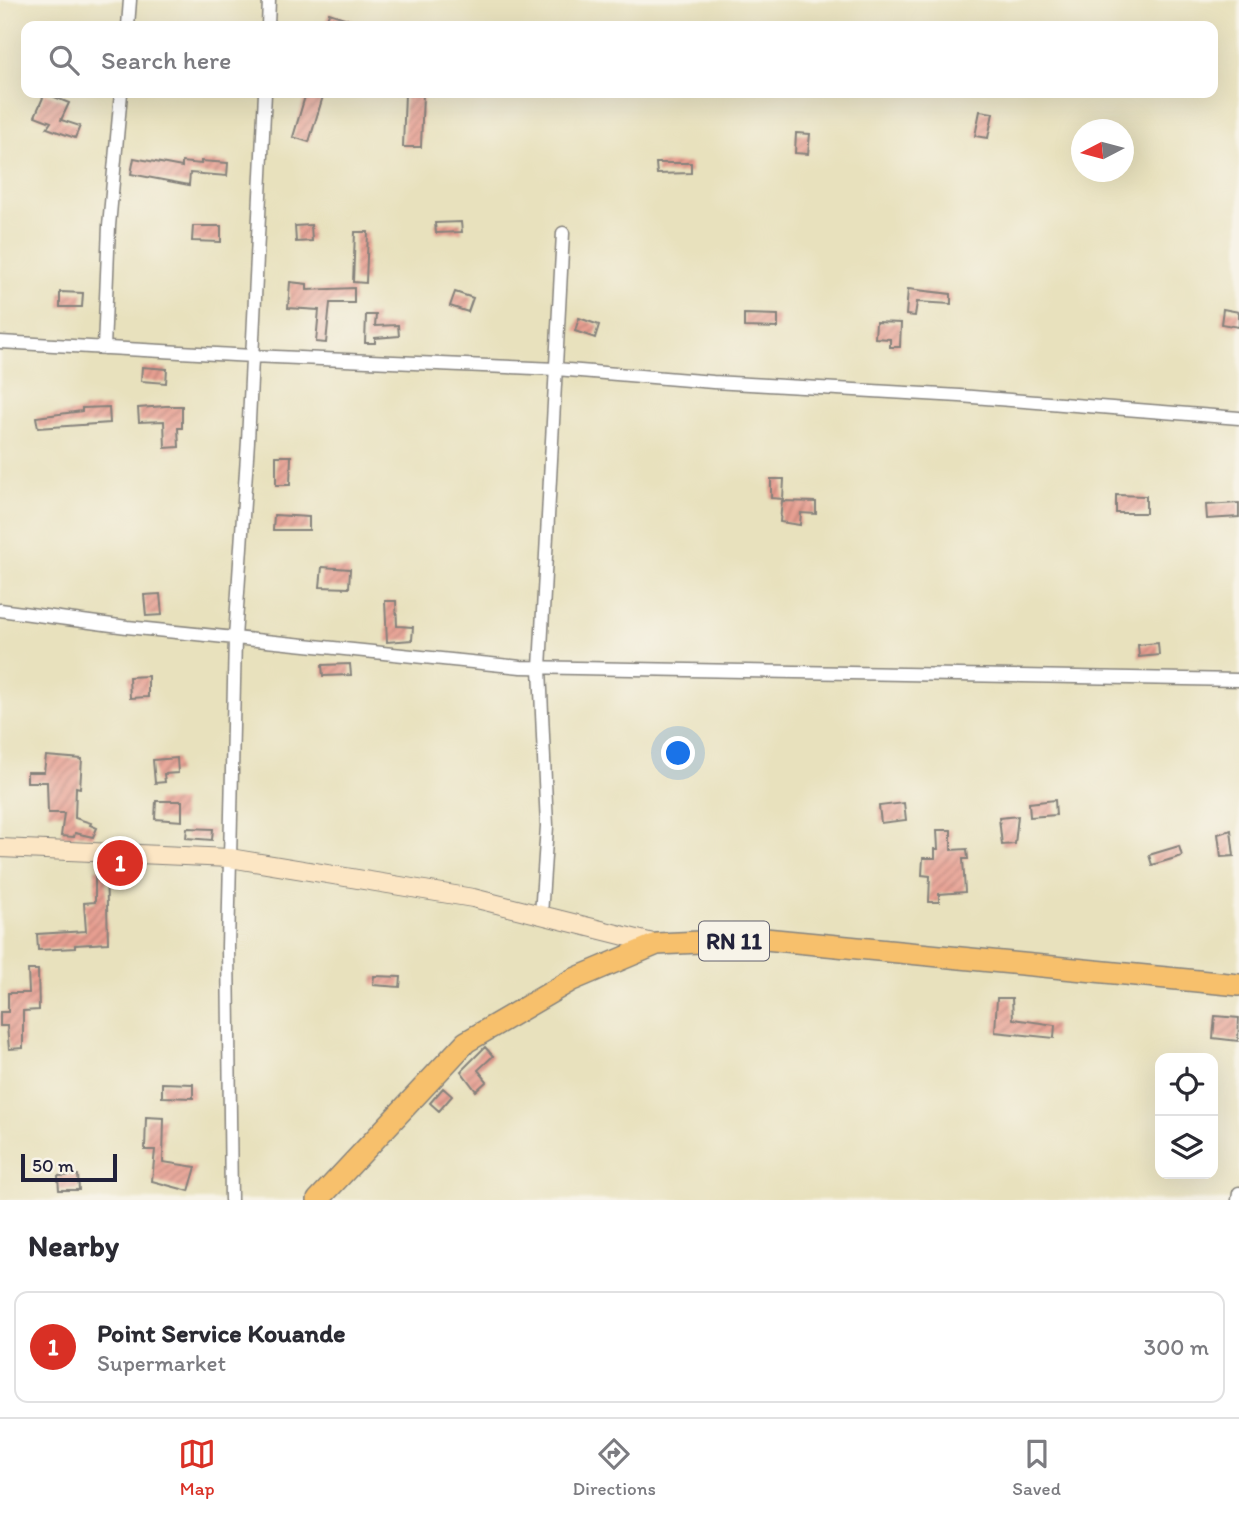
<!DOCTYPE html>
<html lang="en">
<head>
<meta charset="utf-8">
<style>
  :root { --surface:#fff; --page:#f7f7f7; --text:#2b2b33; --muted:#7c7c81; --line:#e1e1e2; --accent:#d93025 }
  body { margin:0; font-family:Itim,sans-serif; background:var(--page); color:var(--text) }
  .controls { position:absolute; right:21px; bottom:21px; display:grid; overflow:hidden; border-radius:14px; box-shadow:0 7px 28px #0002 }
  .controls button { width:63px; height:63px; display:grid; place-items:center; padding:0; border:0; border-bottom:2px solid var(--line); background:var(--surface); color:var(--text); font:35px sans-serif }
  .compass { position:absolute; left:1071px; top:119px; width:63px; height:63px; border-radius:50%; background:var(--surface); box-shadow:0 7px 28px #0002; rotate:264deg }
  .scale { position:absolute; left:21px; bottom:18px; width:96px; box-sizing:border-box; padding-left:7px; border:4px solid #22223b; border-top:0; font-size:19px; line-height:24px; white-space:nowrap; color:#22223b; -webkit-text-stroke:5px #f7f3e8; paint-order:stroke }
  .you { position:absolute; left:679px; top:754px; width:24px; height:24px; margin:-18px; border:5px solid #fff; border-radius:50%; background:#1a73e8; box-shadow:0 0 0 10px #1a73e833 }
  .badge { display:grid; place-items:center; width:46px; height:46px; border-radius:50%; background:var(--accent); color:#fff; font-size:23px; font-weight:700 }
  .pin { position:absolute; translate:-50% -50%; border:4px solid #fff; box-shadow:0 2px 7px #0006 }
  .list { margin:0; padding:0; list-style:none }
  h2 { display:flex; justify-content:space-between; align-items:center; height:91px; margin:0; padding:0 28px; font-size:30px }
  h2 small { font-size:23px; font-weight:400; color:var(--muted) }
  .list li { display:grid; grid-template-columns:46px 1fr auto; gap:21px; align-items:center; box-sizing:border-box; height:112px; margin:0 14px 14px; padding:0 14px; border:2px solid var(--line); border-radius:14px }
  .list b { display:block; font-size:26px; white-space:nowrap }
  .list p { margin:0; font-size:23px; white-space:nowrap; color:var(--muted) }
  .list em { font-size:23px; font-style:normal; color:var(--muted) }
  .icon { flex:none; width:38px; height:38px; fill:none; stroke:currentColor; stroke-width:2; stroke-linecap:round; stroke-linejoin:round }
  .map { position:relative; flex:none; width:1239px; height:1200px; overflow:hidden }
  .search { position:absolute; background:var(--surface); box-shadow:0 7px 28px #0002; left:21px; right:21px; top:21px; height:77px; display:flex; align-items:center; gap:18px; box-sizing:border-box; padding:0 24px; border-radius:14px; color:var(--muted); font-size:26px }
  .sheet { height:217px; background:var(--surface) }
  nav { display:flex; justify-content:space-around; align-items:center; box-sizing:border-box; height:98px; border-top:2px solid var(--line); background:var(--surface); font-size:19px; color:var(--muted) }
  nav a { display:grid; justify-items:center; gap:4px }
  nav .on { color:var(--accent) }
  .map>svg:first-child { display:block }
  .building { fill:url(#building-hatch) }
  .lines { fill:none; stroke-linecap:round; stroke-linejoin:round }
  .street-casing { stroke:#85827c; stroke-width:15 }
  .secondary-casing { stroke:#85827c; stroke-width:20 }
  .primary-casing { stroke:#85827c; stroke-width:24 }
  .street { stroke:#fff; stroke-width:12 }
  .secondary { stroke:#fce6c4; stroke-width:18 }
  .primary { stroke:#f7c06c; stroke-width:21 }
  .labels { text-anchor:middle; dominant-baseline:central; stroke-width:5; stroke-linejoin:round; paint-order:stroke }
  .shield { fill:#f7f3e8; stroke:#62616f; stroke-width:2 }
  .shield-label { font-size:23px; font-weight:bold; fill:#22223b }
</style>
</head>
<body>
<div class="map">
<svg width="1239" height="1200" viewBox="0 0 1239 1200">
  <defs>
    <pattern id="building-hatch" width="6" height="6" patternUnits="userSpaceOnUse" patternTransform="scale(1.75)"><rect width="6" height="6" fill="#e79f91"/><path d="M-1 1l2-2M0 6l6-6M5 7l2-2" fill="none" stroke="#bb8178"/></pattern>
  </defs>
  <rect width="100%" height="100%" fill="#f7f3e8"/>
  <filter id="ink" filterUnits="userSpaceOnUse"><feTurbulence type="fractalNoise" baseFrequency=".0143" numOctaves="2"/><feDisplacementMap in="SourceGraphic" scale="14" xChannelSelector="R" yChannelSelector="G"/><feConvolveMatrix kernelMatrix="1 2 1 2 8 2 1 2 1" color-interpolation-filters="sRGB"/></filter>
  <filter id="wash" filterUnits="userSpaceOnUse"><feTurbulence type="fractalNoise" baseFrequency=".00686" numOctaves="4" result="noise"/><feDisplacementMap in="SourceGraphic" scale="28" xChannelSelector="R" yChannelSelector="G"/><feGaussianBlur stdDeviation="1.57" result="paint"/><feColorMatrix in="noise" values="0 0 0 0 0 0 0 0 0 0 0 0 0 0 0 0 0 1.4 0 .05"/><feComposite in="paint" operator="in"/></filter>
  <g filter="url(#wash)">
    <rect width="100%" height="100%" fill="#e8e1bd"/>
    <g id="blocks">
      <!-- building -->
      <path class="building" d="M329 13 363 24V26H324Z
        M45 93 69 103 61 120 80 126 75 138 47 128 51 122 35 116Z
        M306 93H324L309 142 293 137Z
        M405 93H423L421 147H403Z
        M980 111 993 113 988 138 975 136Z
        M796 133 810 134 808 154 795 153Z
        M134 158 182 167V162L201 164V161L228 163 227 176 190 173 189 185 131 174Z
        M656 163H691V173L657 174Z
        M461 222 462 232 436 233 435 223Z
        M311 225 312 241 296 242 295 226Z
        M193 226H221V242L192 241Z
        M355 232H368L366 283 353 282Z
        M290 282 307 284V290L354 288V303H330L326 343 316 342 319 310 288 308Z
        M908 289 951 294V304L917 302 915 316 906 315Z
        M60 292 83 293 82 307H60Z
        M455 292 473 298 468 312 450 306Z
        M1223 309 1239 312V327L1221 324Z
        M744 314 778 315V328L744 327Z
        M366 315H376L375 326 398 325 399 336 375 338V343H365Z
        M579 318 599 325 595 338 575 331Z
        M876 322 901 323 900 347H890V339L875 338Z
        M142 367 167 369 166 383 141 381Z
        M166 406H182V428H178L179 447 165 448 164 421 139 422 138 408Z
        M109 407 110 423 38 428 36 417 82 411V408Z
        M276 456H291L290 485H276Z
        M771 479H784L783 499 771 498Z
        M1116 495 1146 496V513H1116Z
        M782 501 816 502V514L801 513 800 525 780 522Z
        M1239 503V517L1207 519 1206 505Z
        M274 515 309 517V530H273Z
        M322 567 350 569 349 588 320 587Z
        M160 594 162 615 146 616 144 595Z
        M385 601H396L397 626 413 627 412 640 387 642Z
        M1158 643 1159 655 1139 657 1138 645Z
        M350 664 351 675 323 676 322 665Z
        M148 676V697L130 698 129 677Z
        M46 756 82 759 80 788 76 787 75 818 91 823 90 825 97 828 93 837 75 833 74 837 61 836 64 813H48L47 782H27V772H44Z
        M177 758 178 773 164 774 165 782 155 783 153 760Z
        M1055 800 1056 815 1030 817 1029 803Z
        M156 801H182V821L155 819Z
        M904 803 906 820 881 823 879 806Z
        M1018 816 1015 844 1002 845 999 818Z
        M187 828 213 829 212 840 186 838Z
        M937 830H951V850L967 849 968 859H963L965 892 939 894V902H929L930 876 922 875 923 858H935V849H938Z
        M1231 830 1234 856 1221 857 1218 834Z
        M1179 846 1182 856 1152 865 1149 855Z
        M106 868 108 943 75 945V948L38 950 37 934 86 931 84 903 95 902V869Z
        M28 970H38L39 1010 23 1011V1048L9 1049 7 1026H0V1012H8V993H29Z
        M374 976 401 977 400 987 373 985Z
        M997 998H1012L1013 1019 1055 1025 1054 1038 995 1032Z
        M1215 1016 1239 1018 1238 1041 1213 1038Z
        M485 1047 493 1056 478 1070 487 1081 476 1091 461 1071Z
        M162 1083 193 1084V1098L162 1097Z
        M443 1088 452 1096 439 1111 430 1103Z
        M146 1117 164 1118 163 1162 196 1167 189 1191 152 1181 155 1150H145Z
        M78 1175 79 1190H59L58 1176Z"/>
    </g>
  </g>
  <g filter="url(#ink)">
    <use href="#blocks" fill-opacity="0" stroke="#85827c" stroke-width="2"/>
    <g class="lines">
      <defs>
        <path id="street" d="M128 26 130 0
          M268 26 269 0
          M0 342 252 356 556 369 713 382 960 396 1239 418
          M104 348 109 226 121 93
          M0 610 127 627 521 667 1239 680
          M541 915 547 826 540 668 563 233
          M231 1200 228 947 235 638 248 441 265 93
          M1238 1200 1239 1193"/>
        <path id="secondary" d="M0 848 230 858 473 898 657 944"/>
        <path id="primary" d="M318 1200 466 1042 572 980 657 944 765 939 1239 985"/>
      </defs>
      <!-- street casing -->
      <use href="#street" class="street-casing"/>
      <!-- secondary casing -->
      <use href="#secondary" class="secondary-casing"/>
      <!-- primary casing -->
      <use href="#primary" class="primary-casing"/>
      <!-- street -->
      <use href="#street" class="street"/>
      <!-- secondary -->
      <use href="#secondary" class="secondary"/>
      <!-- primary -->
      <use href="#primary" class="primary"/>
    </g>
  </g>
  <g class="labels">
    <!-- shield labels -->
    <rect class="shield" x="699" y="921.5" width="70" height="39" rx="5"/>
    <g class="shield-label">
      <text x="734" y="941">RN 11</text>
    </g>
  </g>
</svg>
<div class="controls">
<button><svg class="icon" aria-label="locate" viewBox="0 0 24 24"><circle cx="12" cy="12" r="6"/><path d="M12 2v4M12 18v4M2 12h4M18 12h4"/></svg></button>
<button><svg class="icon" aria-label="layers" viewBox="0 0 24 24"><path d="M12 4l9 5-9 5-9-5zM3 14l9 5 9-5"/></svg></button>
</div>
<svg class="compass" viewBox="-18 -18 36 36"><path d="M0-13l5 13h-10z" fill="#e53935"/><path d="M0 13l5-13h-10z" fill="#7c7c81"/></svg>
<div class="scale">50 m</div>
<div class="you"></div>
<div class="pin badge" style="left:120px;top:863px">1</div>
<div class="search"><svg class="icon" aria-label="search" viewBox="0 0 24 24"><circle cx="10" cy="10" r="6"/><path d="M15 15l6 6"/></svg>Search here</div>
</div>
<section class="sheet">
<h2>Nearby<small></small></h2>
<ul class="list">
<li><span class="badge">1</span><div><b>Point Service Kouande</b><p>Supermarket</p></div><em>300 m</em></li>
</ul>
</section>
<nav>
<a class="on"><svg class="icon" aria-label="map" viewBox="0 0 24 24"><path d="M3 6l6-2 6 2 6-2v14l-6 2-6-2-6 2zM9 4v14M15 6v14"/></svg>Map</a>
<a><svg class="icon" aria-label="directions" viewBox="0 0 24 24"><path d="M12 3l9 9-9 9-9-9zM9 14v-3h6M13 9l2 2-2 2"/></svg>Directions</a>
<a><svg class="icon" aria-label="saved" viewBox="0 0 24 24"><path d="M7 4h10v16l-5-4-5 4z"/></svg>Saved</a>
</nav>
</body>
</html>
